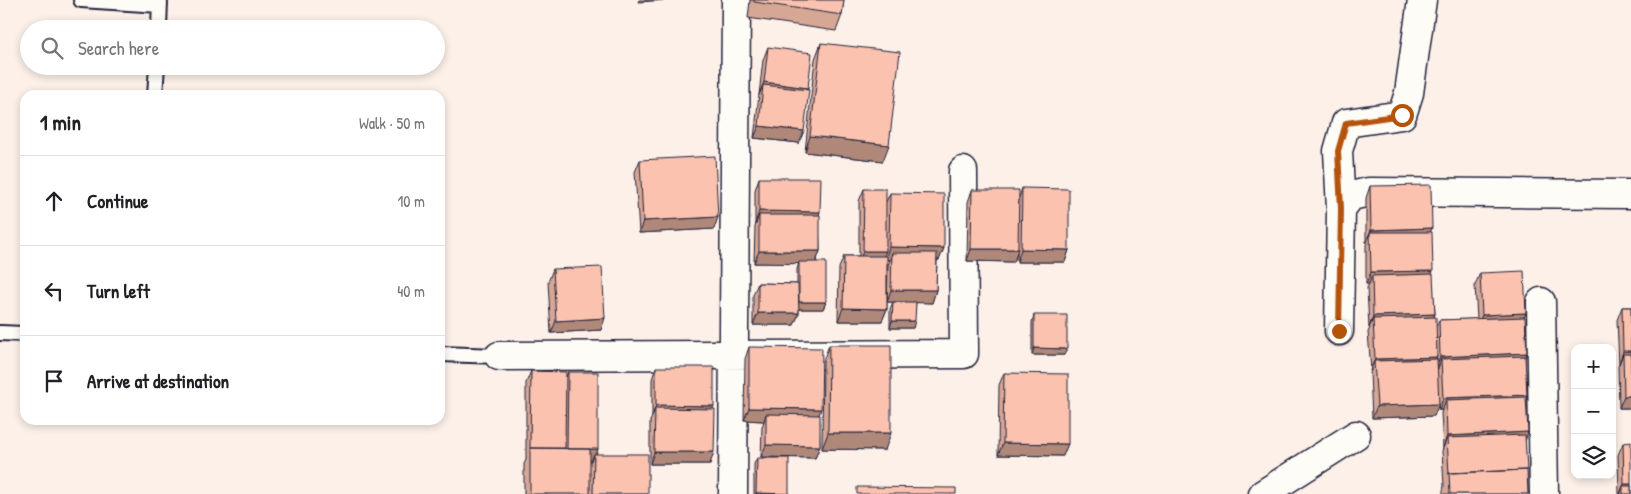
<!DOCTYPE html>
<html lang="en">
<head>
<meta charset="utf-8">
<style>
  :root { --surface:#fff; --page:#f2f2f2; --text:#202124; --muted:#757577; --line:#e0e0e0 }
  body { margin:0; font-family:"Patrick Hand",sans-serif; background:var(--page); color:var(--text) }
  .controls { position:absolute; right:15px; bottom:15px; display:grid; overflow:hidden; border-radius:10px; box-shadow:0 2px 8px #0003 }
  .controls button { width:45px; height:45px; display:grid; place-items:center; padding:0; border:0; border-bottom:1px solid var(--line); background:var(--surface); color:var(--text); font:25px sans-serif }
  .stop { position:absolute; width:15px; height:15px; margin:-11px; border:4px solid #b45309; border-radius:50%; background:#fff }
  .stop.end { background:#b45309; border-color:#fff; box-shadow:0 1px 5px #0008 }
  .list { margin:0; padding:0; list-style:none }
  h2 { display:flex; justify-content:space-between; align-items:center; height:65px; margin:0; padding:0 20px; font-size:21px }
  h2 small { font-size:16px; font-weight:400; color:var(--muted) }
  .list li { display:grid; grid-template-columns:32px 1fr auto; gap:15px; align-items:center; box-sizing:border-box; height:90px; padding:0 20px; border-top:1px solid var(--line) }
  .list b { display:block; font-size:19px; white-space:nowrap }
  .list em { font-size:16px; font-style:normal; color:var(--muted) }
  .icon { flex:none; width:28px; height:28px; fill:none; stroke:currentColor; stroke-width:2; stroke-linecap:round; stroke-linejoin:round }
  .map { position:relative; flex:none; width:1631px; height:494px; overflow:hidden }
  .search { position:absolute; background:var(--surface); box-shadow:0 2px 8px #0003; left:20px; top:20px; width:425px; height:55px; display:flex; align-items:center; gap:12px; box-sizing:border-box; padding:0 18px; border-radius:28px; color:var(--muted); font-size:19px }
  .panel { position:absolute; background:var(--surface); box-shadow:0 2px 8px #0003; left:20px; top:90px; width:425px; height:335px; border-radius:15px }
  .map>svg:first-child { display:block }
  .lines { fill:none; stroke-linecap:round; stroke-linejoin:round }
  .lane-casing { stroke:#22223b; stroke-width:18 }
  .street-casing { stroke:#22223b; stroke-width:31 }
  .lane { stroke:#fdfcf7; stroke-width:14 }
  .street { stroke:#fdfcf7; stroke-width:28 }
  .wall { fill:#d7a796; stroke:#22223b }
  .shaded-wall { fill:#af887a; stroke:#22223b }
  .building { fill:#fac2af; stroke:#22223b }
  .route { stroke:#b45309; stroke-width:6 }
</style>
</head>
<body>
<div class="map">
<svg width="1631" height="494" viewBox="0 0 1631 494">
  <rect width="100%" height="100%" fill="#fcf0e9"/>
  <filter id="ink" filterUnits="userSpaceOnUse"><feTurbulence type="fractalNoise" baseFrequency=".02" numOctaves="2"/><feDisplacementMap in="SourceGraphic" scale="10" xChannelSelector="R" yChannelSelector="G"/><feConvolveMatrix kernelMatrix="1 2 1 2 8 2 1 2 1" color-interpolation-filters="sRGB"/></filter>
  <g filter="url(#ink)">
    <g class="lines">
      <defs>
        <path id="lane" d="M81 0 160 5
          M159 29 160 0
          M155 95 157 66
          M0 333 25 334
          M440 354 499 356"/>
        <path id="street" d="M1341 209 1338 151 1346 123 1402 115 1409 93 1422 0
          M1541 302 1544 494
          M1339 331 1341 209 1351 196 1369 192 1631 194
          M499 356 964 354 963 171
          M733 494 736 0
          M1263 494 1356 435"/>
      </defs>
      <!-- lane casing -->
      <use href="#lane" class="lane-casing"/>
      <!-- street casing -->
      <use href="#street" class="street-casing"/>
      <!-- lane -->
      <use href="#lane" class="lane"/>
      <!-- street -->
      <use href="#street" class="street"/>
    </g>
    <!-- wall -->
    <path class="wall" d="M750 0H844L842 15 836 31 748 18Z
      M821 43 883 161 805 152 815 59Z
      M768 47 808 88 799 143 754 138 763 60Z
      M640 160 714 229 639 233 635 172Z
      M759 178 819 215 820 251 816 262 826 302 823 309H799V313L794 325H753V295L758 283 797 284V269L799 263H754L755 227 756 224H755V190Z
      M1370 186 1431 232 1432 274 1435 314 1434 317 1436 327 1439 320 1477 319 1475 285 1480 273 1526 313 1524 317 1527 353 1525 358 1527 395 1526 397 1525 440 1528 494H1443V490L1444 486 1442 451 1443 448 1441 413 1442 410H1439L1438 404 1434 416 1372 418 1370 373 1371 371 1368 332 1370 328H1369L1367 288 1369 284H1366V245L1367 242H1366V198Z
      M1022 188 1069 250 1065 262H1017V252L1014 262 967 261 968 202 972 190 1019 198Z
      M864 189 886 202 890 193 944 248 939 260H937L936 290 932 303 916 302 913 328H890V309L893 302H887L888 265 890 260H887V309L882 321H838L839 268 844 256H859V201Z
      M553 269 601 330 551 333 548 282Z
      M1622 307H1631V408H1619L1618 366 1619 364 1617 320Z
      M1034 315 1064 355H1032V322Z
      M829 345 885 450 822 449 823 361Z
      M749 347 819 415 820 446 815 458 761 457 762 427 764 421 744 420 745 359Z
      M656 367 712 409 710 464H650V421L652 417V379Z
      M531 371 566 377 568 372 598 449 596 454 648 494H524V464L526 460V383Z
      M1004 373 1063 456 998 455 999 385Z
      M1623 443 1631 494H1619L1618 455Z
      M757 458 789 494H754V464Z"/>
    <!-- shaded-wall -->
    <path class="shaded-wall" d="M639 0H668L638 2Z
      M764 82 808 88 803 100 763 85 759 95Z
      M759 126 804 131 799 143 754 138Z
      M810 136 889 145 883 161 805 152Z
      M759 211 820 212 816 224 759 215 756 224H755Z
      M718 217 714 229 639 233 643 221Z
      M1432 228 1427 241 1370 232 1367 242H1366L1371 230Z
      M889 247 944 248 939 260H892V253L890 260H885Z
      M971 249H1018L1014 262 967 261Z
      M1021 249 1069 250 1065 262H1017Z
      M759 251H820L815 264 754 263Z
      M863 251H886L881 263H859Z
      M1433 271 1429 284 1372 276 1369 284H1366L1371 272Z
      M891 290H936L932 303 887 302Z
      M799 302H826L823 309H797Z
      M843 308 887 309 882 321H838Z
      M758 313H799L794 325H753Z
      M1526 313 1521 325 1477 327 1482 315Z
      M1435 314 1430 326 1373 319 1369 328 1373 316Z
      M605 318 601 330 551 333 556 321Z
      M892 321H915L913 328H890Z
      M1034 348 1067 349 1064 355H1032Z
      M1623 351H1631V363L1623 354 1619 364Z
      M1527 353 1522 365 1441 359 1438 369H1436L1440 357Z
      M1437 357 1433 369 1374 361 1370 371 1375 359Z
      M1527 395 1522 407 1446 400 1442 410H1439L1443 398Z
      M1624 396H1631V408H1619Z
      M1439 404 1434 416 1372 418 1377 406Z
      M656 405 714 406 709 418 655 408 652 417Z
      M749 408 821 409 817 421 766 414 764 421 744 420Z
      M1528 432 1524 445 1447 438 1443 448 1447 436Z
      M828 433H891L885 450 822 449Z
      M1003 443 1068 444 1063 456 998 455Z
      M766 445 820 446 815 458 761 457Z
      M567 449H598L594 460V454L591 461H563Z
      M654 452H714L710 464H650Z
      M1624 484H1631V494L1623 486 1620 494Z
      M756 493 789 494H756Z"/>
    <!-- building -->
    <path class="building" d="M754 0H844L842 15 754 2Z
      M821 43 900 52 889 145 810 136Z
      M768 47 812 53 808 88 764 82Z
      M763 85 809 90 804 131 759 126Z
      M715 156 718 217 643 221 640 160Z
      M759 178H821L820 212 759 211Z
      M1431 185 1432 228 1371 230 1370 186Z
      M1022 188 1069 189V250L1021 249Z
      M864 189H886V251H863Z
      M972 190H1019L1018 249H971Z
      M890 193 944 194V248L889 247Z
      M759 215H820V251H759Z
      M1370 232H1432L1433 271 1371 272Z
      M892 253H937L936 290H891Z
      M844 256H887V309L843 308Z
      M799 262H826V302H799Z
      M602 267 605 318 556 321 553 269Z
      M1524 271 1526 313 1482 315 1480 273Z
      M1433 274 1435 314 1373 316 1372 276Z
      M758 283 798 284 799 313H758Z
      M893 302H916L915 321H892Z
      M1622 307H1631V351H1623Z
      M1034 315H1067V349L1034 348Z
      M1436 317 1437 357 1375 359 1373 319Z
      M1525 317 1527 353 1440 357 1439 320Z
      M829 345H891V433H828Z
      M749 347 822 348 821 409 749 408Z
      M1623 354H1631V396H1624Z
      M1525 356 1527 395 1443 398 1441 359Z
      M1437 359 1439 404 1377 406 1374 361Z
      M656 367H714V406L656 405Z
      M531 371 566 372 565 448H530Z
      M568 372H598V449H567Z
      M1004 373 1068 374V444L1003 443Z
      M1526 397 1528 432 1447 436 1446 400Z
      M655 408 715 409 714 452H654Z
      M766 414 820 415V446L766 445Z
      M1525 435 1527 470 1449 473V474L1447 438Z
      M1631 442V484H1624L1623 443Z
      M530 448 590 449V494H530Z
      M594 454H648V494H593Z
      M757 458H789V494L756 493Z
      M1527 470 1528 494H1450L1449 473Z
      M1623 486H1631V494H1623Z
      M857 487 956 488V494H857Z"/>
  </g>
  <g class="lines" filter="url(#ink)">
    <!-- route -->
    <path class="route" d="M1339 331 1341 209 1338 151 1346 123 1402 115"/>
  </g>
</svg>
<div class="controls">
<button>+</button>
<button>−</button>
<button><svg class="icon" aria-label="layers" viewBox="0 0 24 24"><path d="M12 4l9 5-9 5-9-5zM3 14l9 5 9-5"/></svg></button>
</div>
<div class="stop" style="left:1402px;top:115px"></div>
<div class="stop end" style="left:1339px;top:331px"></div>
<div class="search"><svg class="icon" aria-label="search" viewBox="0 0 24 24"><circle cx="10" cy="10" r="6"/><path d="M15 15l6 6"/></svg>Search here</div>
<section class="panel">
<h2>1 min<small>Walk · 50 m</small></h2>
<ul class="list">
<li><svg class="icon" aria-label="ahead" viewBox="0 0 24 24"><path d="M12 20V5M6 11l6-6 6 6"/></svg><div><b>Continue</b></div><em>10 m</em></li>
<li><svg class="icon" aria-label="left" viewBox="0 0 24 24"><path d="M17 20v-9H6M10 6l-5 5 5 5"/></svg><div><b>Turn left</b></div><em>40 m</em></li>
<li><svg class="icon" aria-label="arrive" viewBox="0 0 24 24"><path d="M6 21V4h12l-3 4 3 4H6"/></svg><div><b>Arrive at destination</b></div></li>
</ul>
</section>
</div>
</body>
</html>
